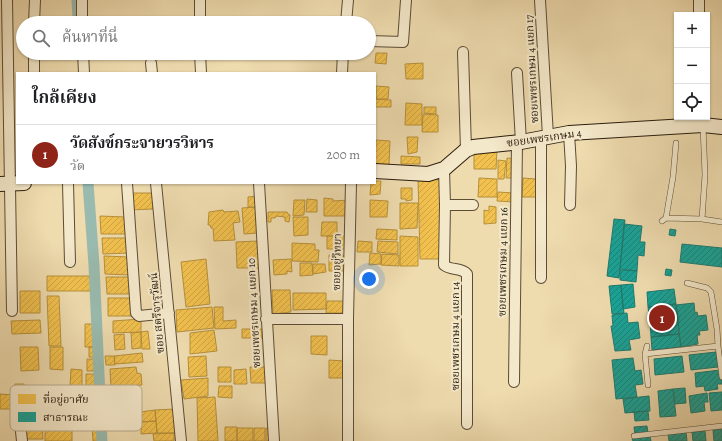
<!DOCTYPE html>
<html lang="th">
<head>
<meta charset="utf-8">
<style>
  :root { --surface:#fff; --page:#f2f2f2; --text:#202124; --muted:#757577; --line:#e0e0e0; --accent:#8f2418 }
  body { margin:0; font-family:Alegreya,"Noto Serif Thai",serif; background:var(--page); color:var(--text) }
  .controls { position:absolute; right:12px; top:12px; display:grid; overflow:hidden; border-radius:0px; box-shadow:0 1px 3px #0004 }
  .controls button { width:36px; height:36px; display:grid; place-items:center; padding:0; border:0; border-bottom:1px solid var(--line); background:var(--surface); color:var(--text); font:20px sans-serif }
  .you { position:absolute; left:369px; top:279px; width:14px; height:14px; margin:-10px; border:3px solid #fff; border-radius:50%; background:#1a73e8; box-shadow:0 0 0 6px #1a73e833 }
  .badge { display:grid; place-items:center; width:26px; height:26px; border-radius:50%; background:var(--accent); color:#fff; font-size:13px; font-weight:700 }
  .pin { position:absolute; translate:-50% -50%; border:2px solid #fff; box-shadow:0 1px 4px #0006 }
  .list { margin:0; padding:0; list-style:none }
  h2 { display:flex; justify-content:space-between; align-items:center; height:52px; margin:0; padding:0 16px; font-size:17px }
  h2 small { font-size:13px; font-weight:400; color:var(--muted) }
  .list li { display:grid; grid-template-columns:26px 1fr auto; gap:12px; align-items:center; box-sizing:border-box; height:60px; padding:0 16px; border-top:1px solid var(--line) }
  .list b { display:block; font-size:15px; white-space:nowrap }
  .list p { margin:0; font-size:13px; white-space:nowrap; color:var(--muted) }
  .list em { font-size:13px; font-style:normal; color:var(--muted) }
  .icon { flex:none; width:22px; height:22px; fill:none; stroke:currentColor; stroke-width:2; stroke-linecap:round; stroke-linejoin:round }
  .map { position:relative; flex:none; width:722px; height:441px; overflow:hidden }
  .search { position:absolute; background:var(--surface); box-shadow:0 1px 3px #0004; left:16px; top:16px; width:360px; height:44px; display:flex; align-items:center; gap:10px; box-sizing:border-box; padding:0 14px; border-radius:22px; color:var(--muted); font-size:15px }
  .panel { position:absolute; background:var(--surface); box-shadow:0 1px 3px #0004; left:16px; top:72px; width:360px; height:112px; border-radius:0px }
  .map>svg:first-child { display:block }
  .homes { fill:url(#homes-hatch); stroke:#b6903a }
  .public { fill:url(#public-hatch); stroke:#1d7a6e }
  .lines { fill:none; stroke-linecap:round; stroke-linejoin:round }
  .canal { stroke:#99bbaf; stroke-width:11 }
  .lane-casing { stroke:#5b4c35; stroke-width:6 }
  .street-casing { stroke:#5b4c35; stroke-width:12 }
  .secondary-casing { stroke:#2a1c0d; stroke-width:16 }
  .lane { stroke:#f4e8ca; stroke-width:5 }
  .street { stroke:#f4e8ca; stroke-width:10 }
  .secondary { stroke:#f4e8ca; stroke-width:14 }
  .labels { text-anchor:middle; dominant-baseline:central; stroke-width:4; stroke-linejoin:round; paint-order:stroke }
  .street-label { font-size:11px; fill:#2a1c0d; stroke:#f4e8ca }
  .key { fill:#f4e8ca; stroke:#b7ab91; stroke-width:1 }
  .key-label { font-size:11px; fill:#2a1c0d }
</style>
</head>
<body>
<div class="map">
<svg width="722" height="441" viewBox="0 0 722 441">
  <defs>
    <pattern id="homes-hatch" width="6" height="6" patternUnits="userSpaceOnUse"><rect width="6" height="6" fill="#f2c14e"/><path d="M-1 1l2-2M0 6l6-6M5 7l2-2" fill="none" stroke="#d0a543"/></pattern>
    <pattern id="public-hatch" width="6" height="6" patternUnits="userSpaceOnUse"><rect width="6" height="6" fill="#17a398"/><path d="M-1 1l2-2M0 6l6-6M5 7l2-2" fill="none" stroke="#15847a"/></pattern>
  </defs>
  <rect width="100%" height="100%" fill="#eedbae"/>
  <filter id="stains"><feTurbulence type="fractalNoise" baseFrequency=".005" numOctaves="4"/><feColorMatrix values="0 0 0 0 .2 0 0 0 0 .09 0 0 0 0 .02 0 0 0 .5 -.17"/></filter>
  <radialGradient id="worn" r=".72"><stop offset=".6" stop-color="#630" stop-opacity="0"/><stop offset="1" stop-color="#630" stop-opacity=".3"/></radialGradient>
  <!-- homes -->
  <path class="homes" d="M376 53H387L386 64 375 63Z
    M423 63V79H406L405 64Z
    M376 86 389 87 388 99H376Z
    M375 99 391 100V107H375Z
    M406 103 422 104V125H405Z
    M424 107H436V114L424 113Z
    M423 114 438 115V132H422Z
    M407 137H418L417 152 408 154Z
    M376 140 390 141 389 165 375 164Z
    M474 150H497L496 169H474Z
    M401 156 420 157V164H401Z
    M507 158 516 159V178H506Z
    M498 160 506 161 504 179H498Z
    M479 178 497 179V197H478Z
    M523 178 536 179V197H522Z
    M418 179H440L441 259H420Z
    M375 181H381L380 194 370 195 371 183H375Z
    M401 188H412V200L406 201V199H401Z
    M498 192 514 193V202L497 201Z
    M130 193H153V209L130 210Z
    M258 196V207H248V197Z
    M324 198 333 199V201L350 200 349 216H324Z
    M307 199 317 200V212H306Z
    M294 200H305L304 215 293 216Z
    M370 200 388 201 387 217H370Z
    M400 203H418L417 228 400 229Z
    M489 206 496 207V223L484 224V210L489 211Z
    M256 207 258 233 244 234 242 208Z
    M223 210 224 212 238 211 240 222 233 223 235 240 214 241 213 228H211L210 225H208L209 212Z
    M268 212H287L288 214 290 215 289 222 285 221V217L276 216 275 218H271V222H268Z
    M100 216 125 217 127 234H101Z
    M293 217H308V235L294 236Z
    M322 222H337V236H321Z
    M377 229 397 230V240L376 239Z
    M327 236H346L347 249H327Z
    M400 236 418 237V266H400Z
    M102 238H129V253L103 254Z
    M258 241 259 268H237L236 242Z
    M358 241 372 242V252H357Z
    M378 241 398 242V254L377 252Z
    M292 243 315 244V250H319L318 262 292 261Z
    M370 253 381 254V264L369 265Z
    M382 254 399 255V266L381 265Z
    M329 255H344L343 271H329Z
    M104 256 129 257 131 275 105 274Z
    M206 259 210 304 186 307 181 262Z
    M291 259 292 272 287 271V274L274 275 273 260Z
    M300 263H312L313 275 300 276Z
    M313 264H325L326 272 313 274Z
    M47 276H90L91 291H47Z
    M106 277H131L132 294H107Z
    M272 290H290L291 312 273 314Z
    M20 291H40V313H20Z
    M293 293H326V309L293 310Z
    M47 296H59L61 346H49Z
    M108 298H133L134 316H108Z
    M327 301H347V313H326Z
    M212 307 214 328 177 332 176 310Z
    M214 307H223V321L236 320V328L215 329Z
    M141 319V332L113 333V321Z
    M40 320 41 333 12 334 11 321Z
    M85 324H96V347H85Z
    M242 329H262V338H242Z
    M214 330 217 351 190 354V333Z
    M148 331 150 349H142L141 332Z
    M141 332V348L132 349 131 333Z
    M124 334 125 349 115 350 114 335Z
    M311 336H327V355L311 354Z
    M20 347H38L39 370 21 371Z
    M50 347H63V370L50 369Z
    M89 347H98V357H89Z
    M142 353 143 362 115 364 114 356Z
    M105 356H114L115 365H106Z
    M206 356 207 376 189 377 188 357Z
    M87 359H98L99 371H87Z
    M329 360 344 361V378H329Z
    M136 367 137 373 141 374 142 385 111 387 110 369Z
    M218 367H231V382H218Z
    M250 367H266L267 383H251Z
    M71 369 82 370V388L70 387Z
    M246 369 247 384H234V370Z
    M86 374H98V393L86 392Z
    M208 378V396L184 399 181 380Z
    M15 384H24V404H15Z
    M219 386H232V398L218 397Z
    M0 394 15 395V409H0Z
    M215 397 218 441H198L197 398Z
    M174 409 176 433H157L155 410Z
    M155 410 156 421 140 422V412Z
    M156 421 157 433 141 434V422Z
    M25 422H42L43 439H26Z
    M45 423H72V441H45Z
    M100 425 101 441H93L92 426Z
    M225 427H237V441H225Z
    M237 428H253V441H237Z
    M254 428H265V441H254Z
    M266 428H272V441H266Z
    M174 433V441H154L153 434Z"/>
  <!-- public -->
  <path class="public" d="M614 219 625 220 619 278 607 276Z
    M624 224 642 226 640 242H645L644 256 638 255 637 271 620 269Z
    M670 229 676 230 675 236 669 235Z
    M682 244 722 248V267L680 262Z
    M666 269 672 270 671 276 665 275Z
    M620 270 637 271 636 282 620 280Z
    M633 284 635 307 623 309 621 285Z
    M621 285 624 313 612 314 609 286Z
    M674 289 676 304 648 307 647 292Z
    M694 303 695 313 697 312 698 316 706 315 708 330 699 331 700 335H697L698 344 681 347 676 305Z
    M676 304 678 319 650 322 648 307Z
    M627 313 628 323 638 322 640 338 629 340 631 350 615 351 611 326H613L612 315Z
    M678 319 679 334 651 337 650 322Z
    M679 334 681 347 652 350 651 337Z
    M716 352 718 367 691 370 689 355Z
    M682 356 684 372 655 375 654 359Z
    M633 358 635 371 641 370 643 384 635 385 637 397 616 399 612 360Z
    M720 370 722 384H717L718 389 705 391 704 386 696 387 695 373Z
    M685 388 686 403 675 404 673 389Z
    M673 389 676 416 660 417 658 391Z
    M722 392V410L711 411 709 393Z
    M707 393 708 402H704L705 411 691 413 689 396Z
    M649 396 650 411 625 413 623 399Z
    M648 411 649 420 635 421 634 412Z
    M647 426 648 433 635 435 634 427Z
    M722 429V441H714L713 430Z
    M705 431 706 441H693L692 432Z
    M686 432 687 441H669L668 434Z
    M650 436 651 441H633L632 439Z"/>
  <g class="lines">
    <!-- canal -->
    <path class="canal" d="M77 0 78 18
      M88 183 94 265 102 441"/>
    <defs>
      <path id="lane" d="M666 218 673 177 676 143
        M702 219 705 175 703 126
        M662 221 666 218 702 219 722 222
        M647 346 645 354 648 385
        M718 346 722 377
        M645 354 718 346 717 329 711 292 707 288 687 283
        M634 436 722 426"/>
      <path id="street" d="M7 0 12 311
        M82 0V23
        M200 0V23
        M540 0 548 136
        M699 15V0
        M34 23 35 0
        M346 23 348 0
        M369 41 403 42 406 0
        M463 52 466 150
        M34 53V73
        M83 53 84 73
        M200 53 201 73
        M151 63 152 73
        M342 73 343 53
        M517 73 521 142
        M569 133 571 166 570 205
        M541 138V278
        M444 169 445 205 444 265C451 271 461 267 467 274V424
        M68 183 70 262
        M127 183 136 313 139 316 169 313
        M156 183 181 441
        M259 183 274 441
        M445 205H473
        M266 319H348
        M514 382 517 142
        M20 422 22 441
        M348 441V319L351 183"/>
      <path id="secondary" d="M375 171 428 174 444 169 466 150 473 147 521 142 569 133 703 125 722 127
        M0 184 24 183"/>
    </defs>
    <!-- lane casing -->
    <use href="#lane" class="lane-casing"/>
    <!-- street casing -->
    <use href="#street" class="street-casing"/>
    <!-- secondary casing -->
    <use href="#secondary" class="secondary-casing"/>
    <!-- lane -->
    <use href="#lane" class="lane"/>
    <!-- street -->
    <use href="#street" class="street"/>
    <!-- secondary -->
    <use href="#secondary" class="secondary"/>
  </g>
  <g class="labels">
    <!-- street labels -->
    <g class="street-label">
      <text transform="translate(532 69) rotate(-93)">ซอยเพชรเกษม 4 แยก 17</text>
      <text transform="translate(544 138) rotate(-8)">ซอยเพชรเกษม 4</text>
      <text transform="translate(337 262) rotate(-89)">ซอยอยู่วิทยา</text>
      <text transform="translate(503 262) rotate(-89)">ซอยเพชรเกษม 4 แยก 16</text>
      <text transform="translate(157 313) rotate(-95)">ซอย สตรีจารุวัฒน์</text>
      <text transform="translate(254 313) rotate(-93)">ซอยเพชรเกษม 4 แยก 10</text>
      <text transform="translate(455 336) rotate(-90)">ซอยเพชรเกษม 4 แยก 14</text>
    </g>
  </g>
  <!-- legend -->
  <rect x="10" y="385" width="132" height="46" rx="6" class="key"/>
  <rect x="18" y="394" width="18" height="10" fill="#f2c14e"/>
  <rect x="18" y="412" width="18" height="10" fill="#17a398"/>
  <g class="key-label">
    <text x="43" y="403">ที่อยู่อาศัย</text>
    <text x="43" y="421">สาธารณะ</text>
  </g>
  <rect width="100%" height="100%" filter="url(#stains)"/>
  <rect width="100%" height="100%" fill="url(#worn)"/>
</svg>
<div class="controls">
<button>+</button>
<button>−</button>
<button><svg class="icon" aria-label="locate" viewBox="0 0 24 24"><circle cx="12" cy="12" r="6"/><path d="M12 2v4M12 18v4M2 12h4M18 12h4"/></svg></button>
</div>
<div class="you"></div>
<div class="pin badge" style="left:662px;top:318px">1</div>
<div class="search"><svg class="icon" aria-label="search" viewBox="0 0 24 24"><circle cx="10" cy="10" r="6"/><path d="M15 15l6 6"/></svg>ค้นหาที่นี่</div>
<section class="panel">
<h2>ใกล้เคียง<small></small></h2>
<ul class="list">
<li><span class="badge">1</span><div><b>วัดสังข์กระจายวรวิหาร</b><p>วัด</p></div><em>200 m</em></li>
</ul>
</section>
</div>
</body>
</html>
